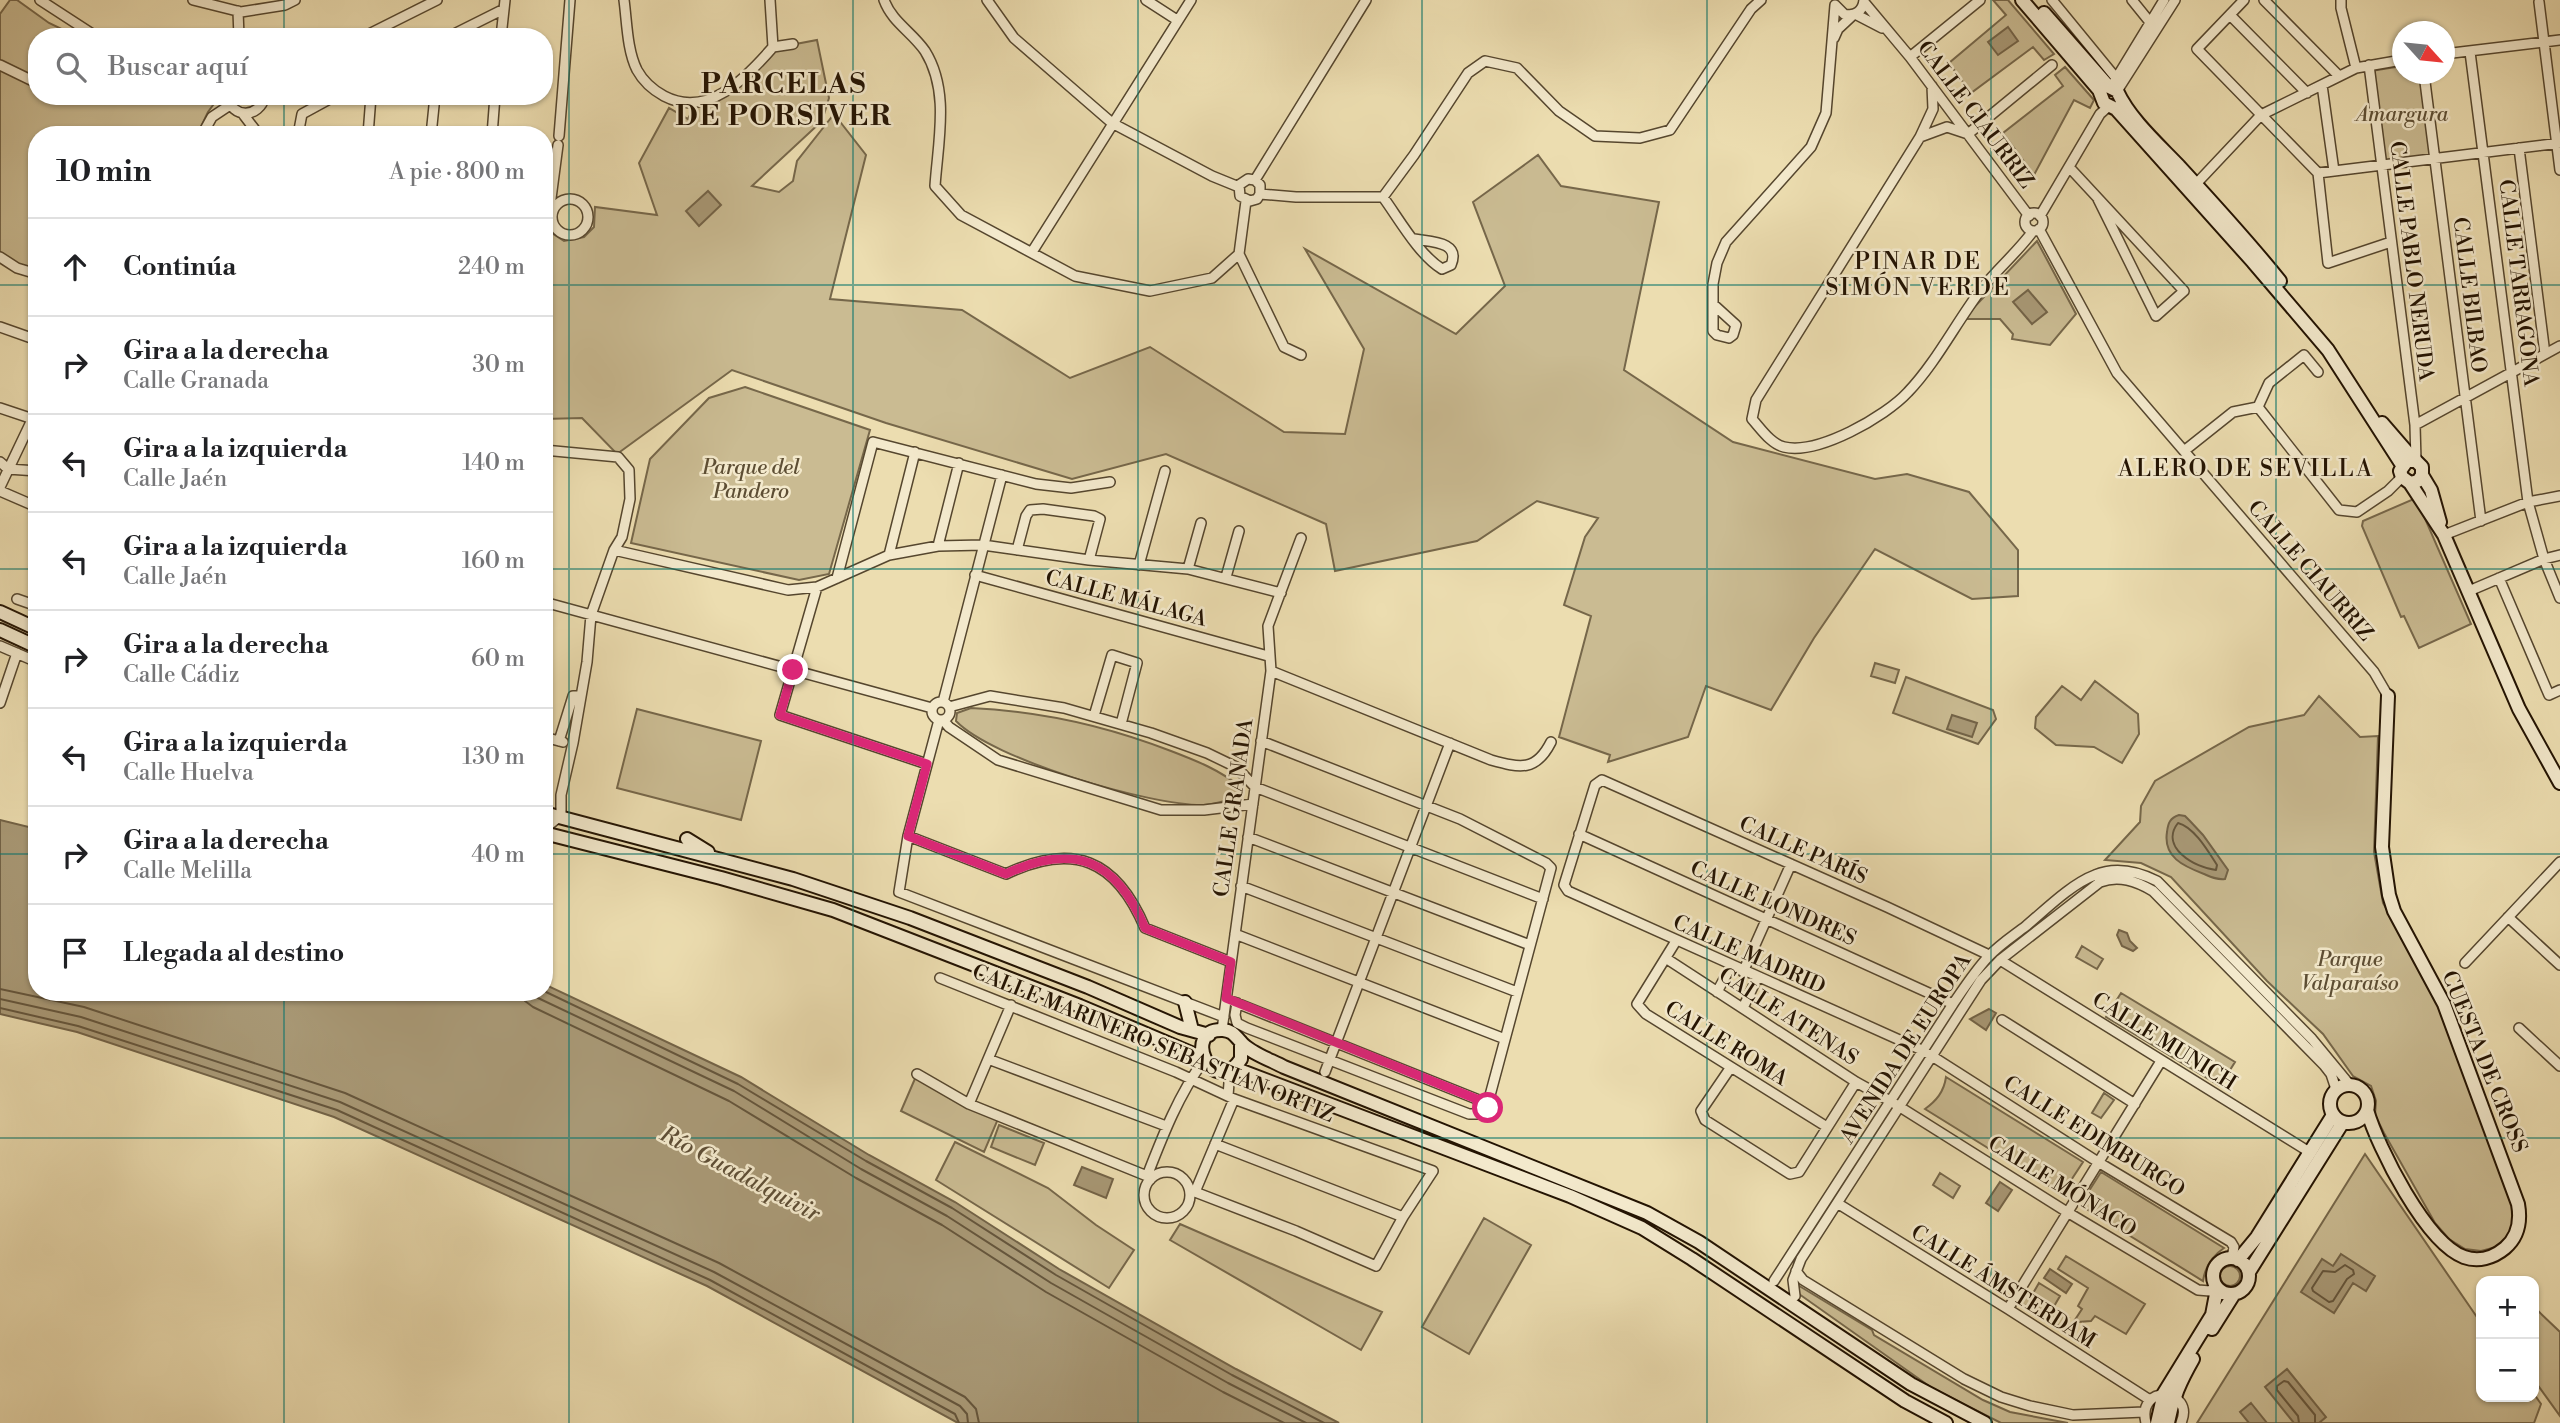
<!DOCTYPE html>
<html lang="es">
<head>
<meta charset="utf-8">
<style>
  :root { --surface:#fff; --page:#f6f6f6; --text:#202124; --muted:#757577; --line:#e0e0e0 }
  body { margin:0; font-family:"Libre Bodoni",serif; background:var(--page); color:var(--text) }
  .controls { position:absolute; right:21px; bottom:21px; display:grid; overflow:hidden; border-radius:14px; box-shadow:0 2px 5px #0004 }
  .controls button { width:63px; height:63px; display:grid; place-items:center; padding:0; border:0; border-bottom:2px solid var(--line); background:var(--surface); color:var(--text); font:35px sans-serif }
  .compass { position:absolute; left:2392px; top:21px; width:63px; height:63px; border-radius:50%; background:var(--surface); box-shadow:0 2px 5px #0004; rotate:117deg }
  .stop { position:absolute; width:21px; height:21px; margin:-16px; border:5px solid #db2777; border-radius:50%; background:#fff }
  .stop.end { background:#db2777; border-color:#fff; box-shadow:0 2px 7px #0008 }
  .list { margin:0; padding:0; list-style:none }
  h2 { display:flex; justify-content:space-between; align-items:center; height:91px; margin:0; padding:0 28px; font-size:30px }
  h2 small { font-size:23px; font-weight:400; color:var(--muted) }
  .list li { display:grid; grid-template-columns:46px 1fr auto; gap:21px; align-items:center; box-sizing:border-box; height:98px; padding:0 28px; border-top:2px solid var(--line) }
  .list b { display:block; font-size:26px; white-space:nowrap }
  .list p { margin:0; font-size:23px; white-space:nowrap; color:var(--muted) }
  .list em { font-size:23px; font-style:normal; color:var(--muted) }
  .icon { flex:none; width:38px; height:38px; fill:none; stroke:currentColor; stroke-width:2; stroke-linecap:round; stroke-linejoin:round }
  .map { position:relative; flex:none; width:2560px; height:1423px; overflow:hidden }
  .search { position:absolute; background:var(--surface); box-shadow:0 2px 5px #0004; left:28px; top:28px; width:525px; height:77px; display:flex; align-items:center; gap:18px; box-sizing:border-box; padding:0 24px; border-radius:28px; color:var(--muted); font-size:26px }
  .panel { position:absolute; background:var(--surface); box-shadow:0 2px 5px #0004; left:28px; top:126px; width:525px; height:875px; border-radius:28px }
  .map>svg:first-child { display:block }
  .green { fill:#cabb92; stroke:#76674a; stroke-width:2 }
  .water { fill:#a89875; stroke:#736347; stroke-width:2 }
  .lines { fill:none; stroke-linecap:round; stroke-linejoin:round }
  .shore { stroke:#66563c; stroke-width:2 }
  .street-casing { stroke:#55462e; stroke-width:12 }
  .secondary-casing { stroke:#231302; stroke-width:16 }
  .street { stroke:#f3e9cc; stroke-width:9 }
  .secondary { stroke:#f3e9cc; stroke-width:12 }
  .route { stroke:#db2777; stroke-width:9 }
  .grid { fill:none; stroke:#0f766e; stroke-width:2; stroke-opacity:0.55 }
  .labels { text-anchor:middle; dominant-baseline:central; stroke-width:5; stroke-linejoin:round; paint-order:stroke }
  .street-label { font-size:21px; fill:#231302; stroke:#f3e9cc }
  .park-label { font-size:21px; font-style:italic; fill:#5d4e34; stroke:#f3e9cc }
  .neighbourhood-label { font-size:23px; letter-spacing:2px; fill:#231302; stroke:#f3e9cc }
  .water-label { font-size:23px; font-style:italic; fill:#5f4f36; stroke:#f3e9cc }
  .district-label { font-size:28px; font-weight:bold; letter-spacing:2px; fill:#231302; stroke:#f3e9cc }
</style>
</head>
<body>
<div class="map">
<svg width="2560" height="1423" viewBox="0 0 2560 1423">
  <rect width="100%" height="100%" fill="#ecddb0"/>
  <filter id="stains"><feTurbulence type="fractalNoise" baseFrequency=".00286" numOctaves="4"/><feColorMatrix values="0 0 0 0 .2 0 0 0 0 .09 0 0 0 0 .02 0 0 0 .5 -.17"/></filter>
  <radialGradient id="worn" r=".72"><stop offset=".6" stop-color="#630" stop-opacity="0"/><stop offset="1" stop-color="#630" stop-opacity=".3"/></radialGradient>
  <!-- green -->
  <path class="green" d="M10 0H17L49 23 78 37H37V96L219 97 208 112 197 135H37V270L18 265 0 253V14Z
    M1993 0H2008L2054 54 2044 60 2033 47 1971 93 1949 63 2006 15Z
    M817 40 829 98 822 121 752 186 779 192 793 181 797 161 834 114 866 155 830 299 962 310 1070 378 1150 347 1284 432 1345 434 1364 349 1305 249 1456 334 1505 286 1473 202 1538 155 1561 186 1659 202 1624 370 1733 442 1875 479 1907 474 1969 492 2018 550V596L1972 599 1875 549 1814 638 1771 710 1706 686 1688 737 1608 762 1610 755 1559 737 1591 616 1564 605 1585 537 1598 518 1537 501 1477 541 1335 571 1326 524 1166 454 1072 479 886 423 732 370 617 454 582 418 544 419V214L547 230 564 241 584 237 594 227 595 207 657 215 639 163 669 108 688 119 696 103 715 98 780 47Z
    M2402 66V74H2424L2433 157 2383 165 2371 71Z
    M2065 67 2094 100 2090 108 2074 100 2034 175 2003 133 2063 86 2055 75Z
    M2037 241 2076 314 2050 345 2012 339 2013 334 2000 319H1963Z
    M745 387 870 430 829 574 799 580 631 543 650 459 709 398Z
    M2416 498 2471 624 2419 648 2404 616 2401 617 2362 526 2363 521Z
    M1875 663 1899 670 1895 683 1871 676Z
    M1906 677 1993 710 1996 719 1978 744 1893 713Z
    M2095 681 2138 714 2139 734 2122 763 2094 747 2056 745 2035 728 2036 717 2062 686 2081 700Z
    M2319 696 2360 737 2378 736 2374 852 2383 903 2440 1004 2513 1206V1229L2500 1246 2481 1251 2465 1249 2449 1239 2435 1223 2384 1133 2375 1115 2376 1101 2371 1086 2353 1076 2323 1034 2267 981 2171 877 2141 863 2105 860 2140 822 2141 806 2155 781 2249 727 2304 715Z
    M971 708C1040 711 1107 726 1171 751 1197 761 1220 770 1242 788L1241 797C1229 799 1216 804 1204 805 1150 806 992 759 956 721L957 713Z
    M637 709 761 741 741 820 617 788Z
    M2082 946 2103 959 2097 969 2076 957Z
    M2121 993 2235 1062 2220 1086 2106 1017Z
    M917 1074 998 1119 984 1152 901 1111Z
    M1946 1077 2083 1162 2062 1194 1925 1109C1936 1101 1944 1092 1946 1077Z
    M2104 1093 2114 1100 2101 1118 2092 1113Z
    M999 1125 1044 1143 1035 1165 991 1147Z
    M955 1142 1048 1188 1096 1225 1134 1250 1109 1288 936 1180Z
    M2365 1154 2481 1323V1397H2534V1394L2541 1404 2534 1423H2197Z
    M2101 1172 2224 1248C2212 1256 2205 1267 2203 1281L2080 1205Z
    M1940 1173 1960 1186 1953 1198 1933 1185Z
    M1484 1218 1531 1245 1469 1354 1422 1327Z
    M1180 1224 1382 1312 1361 1350 1170 1240Z
    M2066 1256 2145 1304 2126 1334 2095 1316 2091 1321 2078 1322 2072 1331 2069 1329 2082 1309 2078 1306 2088 1288 2058 1269Z
    M2220 1276a10 10 0 1 1 20 0a10 10 0 1 1-20 0Z
    M2039 1283 2060 1296 2053 1308 2069 1318 2063 1328 2021 1303 2028 1293 2032 1295Z
    M1796 1284 1872 1330 1874 1335 1983 1400 2010 1412 2068 1423H2001L1932 1388 1799 1294Z
    M2534 1307 2560 1332V1416L2534 1380Z"/>
  <!-- water -->
  <path class="water" d="M2008 27 2018 41 1998 55 1988 42Z
    M708 191 721 205 699 226 686 211Z
    M2028 290 2047 312 2032 324 2013 302Z
    M1952 715 1977 723 1972 737 1947 729Z
    M2179 815 2185 816 2190 821 2203 835 2228 870 2225 879C2217 880 2211 877 2204 874 2183 866 2163 857 2167 832 2168 823 2170 818 2179 815Z
    M0 820 37 829V992H544V984L741 1077 869 1155 955 1202 1059 1269 1236 1369 1339 1423H958L707 1286 334 1117 77 1032 0 1014Z
    M2119 930 2127 933 2130 941 2137 948 2133 951 2122 946 2117 935Z
    M1989 1009 1996 1013 1986 1030 1970 1019Z
    M1082 1167 1113 1179 1106 1198 1074 1185Z
    M2000 1182 2012 1190 1998 1211 1986 1203Z
    M2341 1254 2375 1276 2366 1291 2353 1283 2334 1313 2301 1292 2322 1259 2333 1266Z
    M2050 1269 2072 1284 2066 1293 2044 1278Z
    M2287 1369 2326 1417 2319 1423H2294L2265 1387Z
    M2251 1403 2267 1423H2249L2240 1412Z"/>
  <g class="lines">
    <!-- shore -->
    <path class="shore" d="M2178 823C2194 827 2208 851 2217 865L2216 870C2195 868 2159 847 2178 823Z
      M0 989 84 1007 345 1093 719 1263 965 1397 976 1409 979 1423
      M544 991 738 1084 866 1161 952 1208 1056 1275 1232 1375 1324 1423
      M520 992 525 1001 533 1007 729 1101 856 1178 942 1225 1046 1292 1223 1392 1284 1423
      M532 992 538 998 734 1091 861 1169 947 1216 1051 1283 1228 1383 1306 1423
      M0 999 81 1017 340 1102 714 1272 960 1406 967 1414 968 1423
      M0 1008 78 1026 337 1110 710 1280 955 1414 959 1423
      M2345 1265 2353 1270 2354 1274 2347 1279 2333 1301 2329 1302 2313 1291 2312 1288 2323 1271 2335 1272Z
      M2299 1423 2298 1416 2277 1390V1386L2284 1381 2288 1382 2315 1415V1423"/>
    <defs>
      <path id="street" d="M40 0 97 37
        M193 0 241 12 285 5 295 0
        M624 0C627 22 627 50 637 70 643 81 653 90 664 96 708 119 746 78 773 47
        M770 0 773 47
        M884 0C892 22 912 32 925 51 950 91 938 141 935 186L961 215 1075 276 1150 291 1212 278 1239 254
        M987 0 1014 38 1112 123 1212 176 1239 187
        M1146 0 1177 20
        M2052 0 2116 78
        M2132 0 2153 26
        M2244 0 2197 49 2318 173
        M2264 0 2339 76
        M2341 0V8L2356 68
        M1864 2 1910 57 2029 216
        M2539 2 2560 170
        M1835 5 1844 14C1855 17 1863 11 1864 0
        M238 11 239 37
        M1855 14 1882 28
        M2230 15 2307 93
        M363 37 437 0
        M448 37 504 9
        M501 37 505 0
        M1834 38 1838 29 1853 15
        M773 47 793 44
        M2470 52 2528 502 2544 559 2560 598
        M2444 54 2560 40
        M1910 57 1980 0
        M0 65 37 83
        M2369 65 2415 425 2416 461
        M2424 74 2481 521
        M2322 85 2334 171
        M1932 86 1933 109 1920 137 1756 400 1752 419C1761 429 1771 444 1784 447 1818 455 1885 417 1908 392 1935 364 1956 323 1980 291 1996 270 2017 253 2033 231
        M2111 87 2164 0
        M2117 91 2175 0
        M227 96C232 119 259 119 265 96
        M243 114 259 135
        M202 135 212 117 230 105
        M298 135 302 114 335 96
        M368 135 371 96
        M431 135 435 96
        M492 135 495 96
        M559 136 570 0
        M1920 137 1947 127 1968 134 2052 65
        M2519 148 2545 354
        M2069 167 2184 291 2156 316 2098 199
        M2318 173 2560 143
        M2318 173 2328 263 2391 242
        M1255 180 1366 0
        M2196 184 2261 115 2356 68 2402 60
        M1260 194V185L1255 180 1248 179 1239 185 1240 196 1250 201 1257 199 1260 194 1296 197H1383L1414 155 1468 73 1485 61 1517 68 1559 111 1595 136 1640 138 1670 130 1751 9 1761 0
        M1383 197C1399 219 1419 255 1442 269L1451 265C1461 241 1430 242 1414 239
        M552 217a18 18 0 1 1 36 0a18 18 0 1 1-36 0Z
        M1246 201 1239 254 1284 347 1301 355
        M550 206 558 145
        M2025 222a9 9 0 1 1 18 0a9 9 0 1 1-18 0Z
        M2040 216 2100 114 2109 106
        M2039 229 2117 373 2374 672 2388 696
        M1032 252 1191 0
        M0 257 17 268 37 274
        M1714 305 1736 325 1733 335 1729 338 1717 335 1713 331V284L1717 263 1726 242 1811 147 1826 113 1835 5
        M0 327 37 340
        M2258 407 2339 510 2357 512 2388 491 2402 477
        M0 408 33 419
        M2415 425 2560 346
        M544 450 618 457 629 470 630 499 622 537 614 550 591 615 587 662 573 743 561 795V812L559 817 544 829
        M2184 451 2233 412 2258 407 2269 383 2304 355 2318 372
        M0 462 8 469 37 471
        M0 487 30 424 33 419H37
        M0 491 37 507
        M2444 535 2528 502 2560 496
        M938 546 959 463
        M614 550 788 590 817 587 889 555 938 546 983 545 1089 560 1188 569 1281 593
        M1017 550 1026 516 1030 510 1043 509 1094 516 1100 519 1089 560
        M889 555 915 452
        M1139 565 1165 471
        M1188 569 1201 523
        M975 575 1268 656
        M1226 577 1239 531
        M837 578 873 442 1036 484 1071 488 1110 482
        M2499 578 2549 695 2560 690
        M817 587 780 715 927 764
        M2469 591 2544 559 2560 555
        M17 599 37 606
        M544 602 932 708
        M0 646 37 662
        M1271 671 1491 760C1520 768 1536 772 1551 742
        M943 702 1002 475
        M932 711a9 9 0 1 1 18 0a9 9 0 1 1-18 0Z
        M0 703 17 653
        M949 707 990 696 1064 708 1151 733 1207 753 1236 767 1255 787 1543 899
        M1094 716 1112 655 1137 663 1121 724
        M939 720 908 836 899 892 1224 1017
        M943 720 949 727 998 760 1161 810H1204L1253 804
        M544 737 563 742
        M559 741 573 696H581
        M544 788 547 789
        M1579 834 1953 1004
        M908 836 1006 874C1073 842 1116 859 1145 928L1231 962
        M1248 837 1530 945
        M1241 886 1517 992
        M2508 917 2560 965
        M1235 934 1505 1039
        M1676 941 1637 1004 1646 1014 1827 1127
        M1989 955 1887 907 1602 780 1595 785 1564 885 1568 891 1924 1051 2098 1162 2231 1242 2234 1247 2232 1258
        M1667 959 1856 1082 1892 1102 2067 1212 2198 1290 2210 1291 2216 1286
        M2000 960 2311 1153
        M2465 963 2560 862
        M1743 972 1791 864
        M940 978 1176 1072 1234 1099 1433 1171 1403 1217 1376 1266 1296 1231 1195 1192 1191 1193
        M1717 992 1731 966
        M1234 1002 1489 1104
        M1237 1003 1235 1015 1237 1023 1247 1028 1469 1114H1485L1551 868 1546 863 1460 819 1261 741
        M1743 1008 1757 978
        M2002 1020 2135 1104
        M2519 1028 2560 1066
        M1222 1030 1271 671 1268 626 1301 538
        M988 1059 1166 1126
        M1731 1067 1701 1111 1705 1120 1790 1174 1799 1172 1856 1082
        M1325 1072 1450 743
        M917 1074 969 1104 1147 1176 1150 1180
        M1228 1096 1230 1070
        M969 1104 1011 1005
        M1215 1144 1403 1217
        M1144 1195a23 23 0 1 1 46 0a23 23 0 1 1-46 0Z
        M1147 1176C1163 1135 1178 1096 1204 1060
        M1195 1192 1234 1099
        M1837 1203 2008 1309 2150 1400
        M1796 1271 1803 1280 1964 1379 2001 1397 2030 1406 2073 1415 2144 1412
        M1774 1281 1953 1004C1964 988 1975 971 1988 957 1999 945 2013 936 2026 926 2045 910 2071 884 2095 875 2116 866 2137 871 2157 881L2312 1039 2350 1085
        M1795 1296 1793 1280 1801 1259 1981 980 2000 960 2100 882C2119 875 2136 881 2153 891L2324 1065 2331 1074 2336 1089
        M2008 1309 2161 1061
        M2146 1423C2136 1383 2196 1388 2181 1423"/>
      <path id="secondary" d="M2022 0 2099 90 2104 103 2116 109 2253 262 2328 350 2402 465
        M2044 13 2109 87 2117 91C2130 119 2157 143 2179 166 2213 203 2248 241 2280 281
        M2382 423 2414 460
        M2422 475 2418 481 2410 483 2402 477 2400 471 2407 461H2416L2422 467V475L2431 490 2440 522
        M2410 483 2444 535 2519 709 2560 783
        M0 612 37 629
        M0 630 37 647
        M544 813 793 879 910 918 1088 987 1180 1027 1209 1035
        M544 833 721 878 833 910 1080 1006 1203 1058
        M687 839 708 852
        M1185 1002 1192 1030
        M1241 1043V1059C1213 1101 1180 1028 1223 1030 1233 1031 1235 1036 1241 1042 1250 1053 1271 1060 1284 1067L1647 1213 1699 1242 1911 1384 1985 1423
        M1234 1068 1570 1196 1642 1228 1692 1259 1905 1401 1946 1423
        M2330 1104a19 19 0 1 1 38 0a19 19 0 1 1-38 0Z
        M2367 1110C2378 1148 2426 1243 2464 1257 2478 1262 2493 1258 2505 1248 2518 1237 2521 1221 2518 1204L2444 1004 2394 911 2389 895 2382 847 2388 696
        M2213 1276a18 18 0 1 1 36 0a18 18 0 1 1-36 0Z
        M2238 1260 2257 1237 2333 1115
        M2249 1272 2343 1122
        M2212 1329 2234 1294
        M2157 1423 2164 1393 2212 1315 2217 1289
        M2168 1423C2172 1399 2181 1380 2193 1359"/>
    </defs>
    <!-- street casing -->
    <use href="#street" class="street-casing"/>
    <!-- secondary casing -->
    <use href="#secondary" class="secondary-casing"/>
    <!-- street -->
    <use href="#street" class="street"/>
    <!-- secondary -->
    <use href="#secondary" class="secondary"/>
  </g>
  <g class="lines">
    <!-- route -->
    <path class="route" d="M793 670 780 715 927 764 908 836 1006 874C1073 842 1116 859 1145 928L1231 962 1226 998 1489 1104 1488 1108"/>
  </g>
  <!-- grid -->
  <path class="grid" d="M284 0V37M569 0V1423M853 0V1423M1138 0V1423M1422 0V1423M1707 0V1423M1991 0V1423M2276 0V1423M284 96V135M0 285H37M544 285H2560M0 569H37M544 569H2560M0 854H37M544 854H2560M284 992V1423M0 1138H2560"/>
  <g class="labels">
    <!-- street labels -->
    <g class="street-label">
      <text transform="translate(1975 115) rotate(53)">CALLE CIAURRIZ</text>
      <text transform="translate(2411 261) rotate(83)">CALLE PABLO NERUDA</text>
      <text transform="translate(2518 283) rotate(83)">CALLE TARRAGONA</text>
      <text transform="translate(2469 295) rotate(83)">CALLE BILBAO</text>
      <text transform="translate(2310 571) rotate(49)">CALLE CIAURRIZ</text>
      <text transform="translate(1126 599) rotate(15)">CALLE MÁLAGA</text>
      <text transform="translate(1234 808) rotate(-82)">CALLE GRANADA</text>
      <text transform="translate(1803 851) rotate(24)">CALLE PARÍS</text>
      <text transform="translate(1773 904) rotate(24)">CALLE LONDRES</text>
      <text transform="translate(1749 955) rotate(24)">CALLE MADRID</text>
      <text transform="translate(1788 1017) rotate(33)">CALLE ATENAS</text>
      <text transform="translate(2164 1042) rotate(32)">CALLE MUNICH</text>
      <text transform="translate(1153 1044) rotate(22)">CALLE MARINERO SEBASTIAN ORTIZ</text>
      <text transform="translate(1726 1044) rotate(32)">CALLE ROMA</text>
      <text transform="translate(1906 1049) rotate(-57)">AVENIDA DE EUROPA</text>
      <text transform="translate(2484 1062) rotate(68)">CUESTA DE CROSS</text>
      <text transform="translate(2094 1137) rotate(32)">CALLE EDIMBURGO</text>
      <text transform="translate(2062 1187) rotate(32)">CALLE MÓNACO</text>
      <text transform="translate(2003 1287) rotate(32)">CALLE ÁMSTERDAM</text>
    </g>
    <!-- park labels -->
    <g class="park-label">
      <text x="2402" y="115">Amargura</text>
      <text x="751" y="468">Parque del<tspan x="751" dy="24">Pandero</tspan></text>
      <text x="2350" y="960">Parque<tspan x="2350" dy="24">Valparaíso</tspan></text>
    </g>
    <!-- neighbourhood labels -->
    <g class="neighbourhood-label">
      <text x="1918" y="262">PINAR DE<tspan x="1918" dy="26">SIMÓN VERDE</tspan></text>
      <text x="2246" y="469">ALERO DE SEVILLA</text>
    </g>
    <!-- water labels -->
    <g class="water-label">
      <text transform="translate(740 1174) rotate(28)">Río Guadalquivir</text>
    </g>
    <!-- district labels -->
    <g class="district-label">
      <text x="784" y="84">PARCELAS<tspan x="784" dy="32">DE PORSIVER</tspan></text>
    </g>
  </g>
  <rect width="100%" height="100%" filter="url(#stains)"/>
  <rect width="100%" height="100%" fill="url(#worn)"/>
</svg>
<div class="controls">
<button>+</button>
<button>−</button>
</div>
<svg class="compass" viewBox="-18 -18 36 36"><path d="M0-13l5 13h-10z" fill="#e53935"/><path d="M0 13l5-13h-10z" fill="#757577"/></svg>
<div class="stop" style="left:1488px;top:1108px"></div>
<div class="stop end" style="left:793px;top:670px"></div>
<div class="search"><svg class="icon" aria-label="search" viewBox="0 0 24 24"><circle cx="10" cy="10" r="6"/><path d="M15 15l6 6"/></svg>Buscar aquí</div>
<section class="panel">
<h2>10 min<small>A pie · 800 m</small></h2>
<ul class="list">
<li><svg class="icon" aria-label="ahead" viewBox="0 0 24 24"><path d="M12 20V5M6 11l6-6 6 6"/></svg><div><b>Continúa</b></div><em>240 m</em></li>
<li><svg class="icon" aria-label="right" viewBox="0 0 24 24"><path d="M7 20v-9h11M14 6l5 5-5 5"/></svg><div><b>Gira a la derecha</b><p>Calle Granada</p></div><em>30 m</em></li>
<li><svg class="icon" aria-label="left" viewBox="0 0 24 24"><path d="M17 20v-9H6M10 6l-5 5 5 5"/></svg><div><b>Gira a la izquierda</b><p>Calle Jaén</p></div><em>140 m</em></li>
<li><svg class="icon" aria-label="left" viewBox="0 0 24 24"><path d="M17 20v-9H6M10 6l-5 5 5 5"/></svg><div><b>Gira a la izquierda</b><p>Calle Jaén</p></div><em>160 m</em></li>
<li><svg class="icon" aria-label="right" viewBox="0 0 24 24"><path d="M7 20v-9h11M14 6l5 5-5 5"/></svg><div><b>Gira a la derecha</b><p>Calle Cádiz</p></div><em>60 m</em></li>
<li><svg class="icon" aria-label="left" viewBox="0 0 24 24"><path d="M17 20v-9H6M10 6l-5 5 5 5"/></svg><div><b>Gira a la izquierda</b><p>Calle Huelva</p></div><em>130 m</em></li>
<li><svg class="icon" aria-label="right" viewBox="0 0 24 24"><path d="M7 20v-9h11M14 6l5 5-5 5"/></svg><div><b>Gira a la derecha</b><p>Calle Melilla</p></div><em>40 m</em></li>
<li><svg class="icon" aria-label="arrive" viewBox="0 0 24 24"><path d="M6 21V4h12l-3 4 3 4H6"/></svg><div><b>Llegada al destino</b></div></li>
</ul>
</section>
</div>
</body>
</html>
